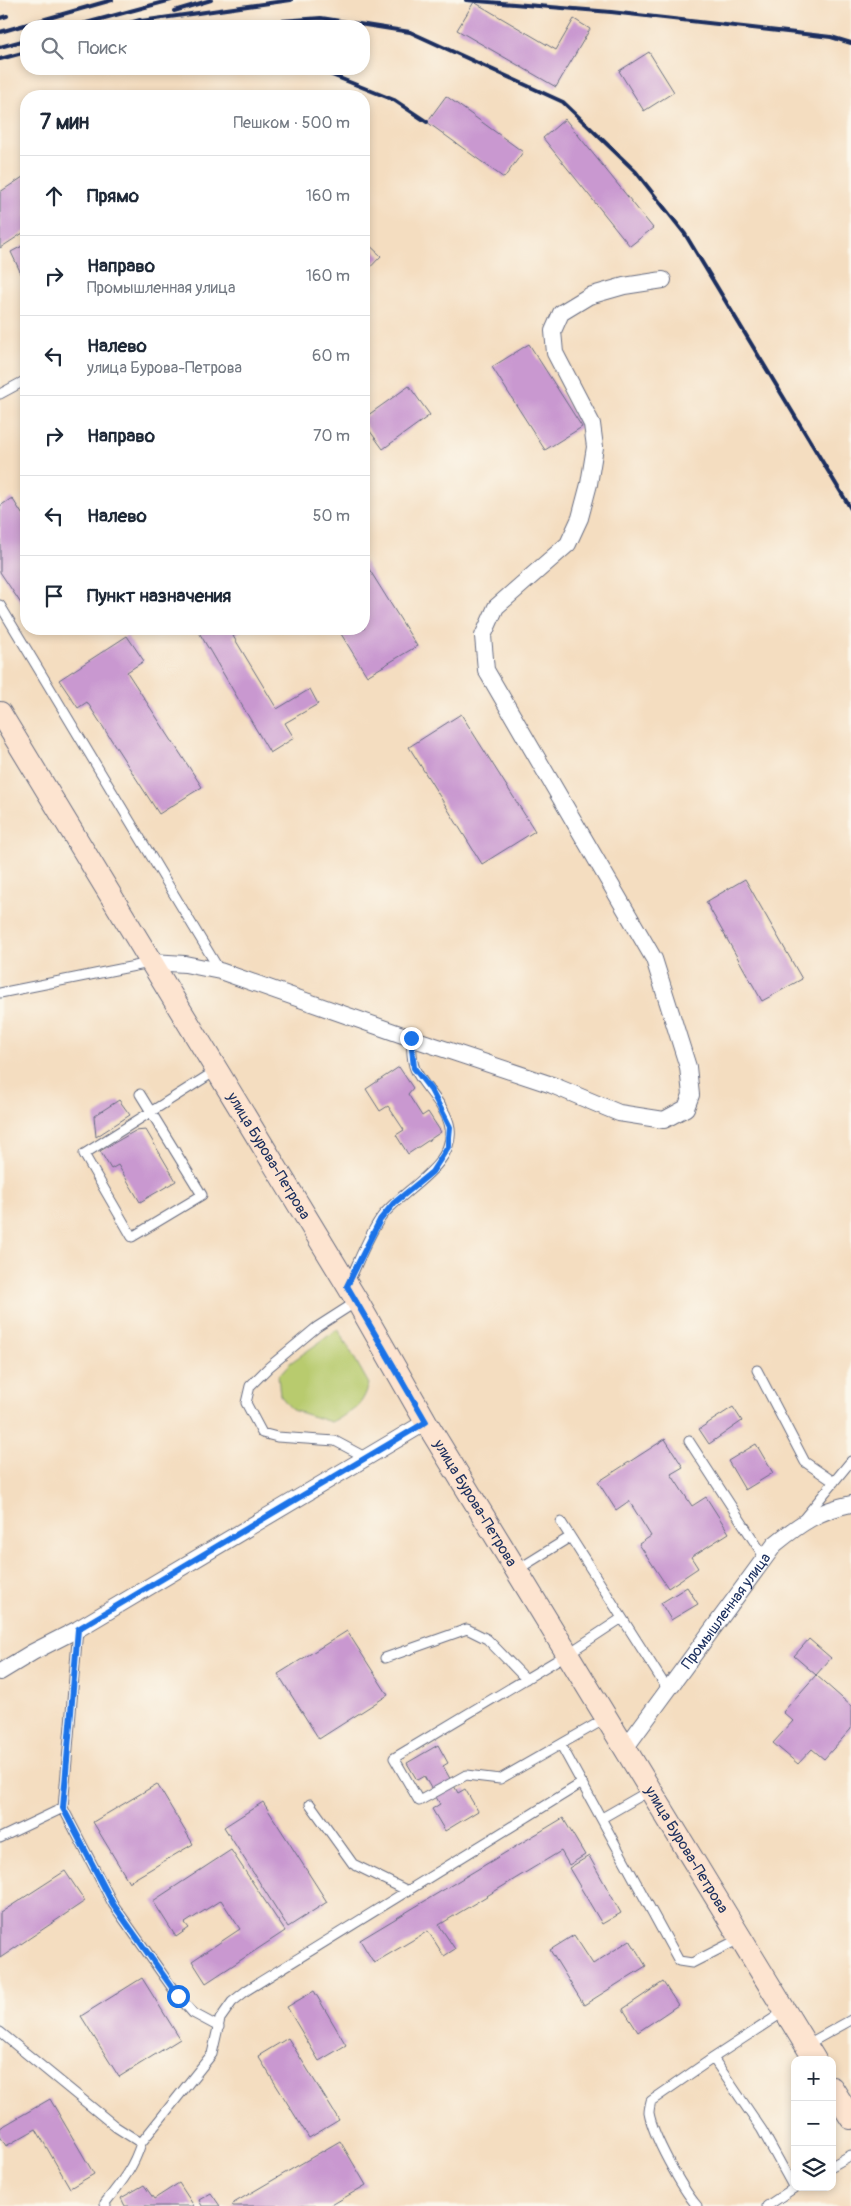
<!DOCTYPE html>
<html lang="ru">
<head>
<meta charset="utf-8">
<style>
  :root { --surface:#fff; --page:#f6f6f7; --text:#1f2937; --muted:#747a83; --line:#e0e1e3 }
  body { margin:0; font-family:Pangolin,sans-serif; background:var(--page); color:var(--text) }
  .controls { position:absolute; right:15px; bottom:15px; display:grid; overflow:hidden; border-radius:10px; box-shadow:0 2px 8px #0003 }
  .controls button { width:45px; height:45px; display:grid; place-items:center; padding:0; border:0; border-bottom:1px solid var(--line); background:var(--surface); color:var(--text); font:25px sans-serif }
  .stop { position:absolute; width:15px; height:15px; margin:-11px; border:4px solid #1a73e8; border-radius:50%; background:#fff }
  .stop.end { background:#1a73e8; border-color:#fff; box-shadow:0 1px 5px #0008 }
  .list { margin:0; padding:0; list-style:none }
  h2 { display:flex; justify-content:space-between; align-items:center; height:65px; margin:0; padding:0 20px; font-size:21px }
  h2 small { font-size:16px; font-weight:400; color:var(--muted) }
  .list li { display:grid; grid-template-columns:32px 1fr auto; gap:15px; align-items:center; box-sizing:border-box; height:80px; padding:0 20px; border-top:1px solid var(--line) }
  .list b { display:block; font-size:19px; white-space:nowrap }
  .list p { margin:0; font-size:16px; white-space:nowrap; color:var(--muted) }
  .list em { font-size:16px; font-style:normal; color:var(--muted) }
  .icon { flex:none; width:28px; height:28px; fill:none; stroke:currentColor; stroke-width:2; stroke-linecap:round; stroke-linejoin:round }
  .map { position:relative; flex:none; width:851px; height:2206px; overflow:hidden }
  .search { position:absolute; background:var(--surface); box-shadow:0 2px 8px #0003; left:20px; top:20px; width:350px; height:55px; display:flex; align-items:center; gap:12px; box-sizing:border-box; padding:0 18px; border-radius:20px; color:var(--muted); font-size:19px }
  .panel { position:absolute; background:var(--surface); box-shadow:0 2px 8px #0003; left:20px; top:90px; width:350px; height:545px; border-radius:20px }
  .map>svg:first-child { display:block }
  .green { fill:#b8cb6e; stroke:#6a7d66 }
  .building { fill:#c998d0 }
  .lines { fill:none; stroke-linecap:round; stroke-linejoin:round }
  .service-casing { stroke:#676c80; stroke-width:11 }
  .minor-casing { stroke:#676c80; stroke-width:18 }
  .secondary-casing { stroke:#676c80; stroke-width:24 }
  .service { stroke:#fff; stroke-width:9 }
  .minor { stroke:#fff; stroke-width:16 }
  .secondary { stroke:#fde4d0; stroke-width:22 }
  .rail { stroke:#1b2f5e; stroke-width:4 }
  .route { stroke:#1a73e8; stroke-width:6 }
  .labels { text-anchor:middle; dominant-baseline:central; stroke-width:5; stroke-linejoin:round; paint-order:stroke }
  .street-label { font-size:15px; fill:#1b2f5e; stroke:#fbf7ec }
</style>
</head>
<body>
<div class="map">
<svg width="851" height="2206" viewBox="0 0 851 2206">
  <rect width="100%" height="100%" fill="#fbf7ec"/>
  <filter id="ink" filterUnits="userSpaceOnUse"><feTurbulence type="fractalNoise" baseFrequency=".02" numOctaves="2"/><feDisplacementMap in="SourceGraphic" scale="10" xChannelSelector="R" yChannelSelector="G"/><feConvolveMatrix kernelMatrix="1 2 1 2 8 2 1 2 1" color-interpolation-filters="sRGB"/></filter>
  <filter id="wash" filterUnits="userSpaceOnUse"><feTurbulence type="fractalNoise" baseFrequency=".0096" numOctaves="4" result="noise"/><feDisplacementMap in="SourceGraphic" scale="20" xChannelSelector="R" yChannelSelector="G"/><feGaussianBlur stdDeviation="1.12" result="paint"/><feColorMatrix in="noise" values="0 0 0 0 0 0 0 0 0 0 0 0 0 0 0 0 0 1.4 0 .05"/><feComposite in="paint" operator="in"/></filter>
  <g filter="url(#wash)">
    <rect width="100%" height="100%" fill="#f4ddc0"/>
    <!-- green -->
    <path class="green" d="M338 1329 369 1384C362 1408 353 1411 331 1422L292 1410 280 1395 278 1376 290 1363Z"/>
    <g id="blocks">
      <!-- building -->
      <path class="building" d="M474 2 556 50 574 19 590 29 556 87 457 30Z
        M649 52 674 92 644 111 619 71Z
        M446 96 523 152 504 178 427 122Z
        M565 119 653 228 630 246 543 138Z
        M26 175V231L0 248V192Z
        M364 240 381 256 364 274Z
        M26 244V284L11 252Z
        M529 344 582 427 545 450 492 367Z
        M409 386 430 415 383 449 364 423V418Z
        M12 498 26 520V611L0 572V506Z
        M364 561 417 646 367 676 338 629H364Z
        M197 629H245L233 636 277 709 310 689 318 704 285 723 294 738 270 753Z
        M127 636 144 661 127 672 202 787 159 814 87 702 78 708 59 680Z
        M461 714 535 831 482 864 409 747Z
        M745 879 802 979 762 1001 706 902Z
        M399 1067 413 1088 408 1094 422 1116 428 1112 441 1132 408 1154 396 1135 404 1130 388 1106 380 1111 366 1089Z
        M119 1100 130 1115 96 1137 94 1116Z
        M146 1130 176 1181 140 1202 118 1165 111 1169 100 1151 135 1131Z
        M733 1407 742 1421 709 1444 699 1429Z
        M665 1439 683 1467 671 1474 692 1506 706 1497 729 1533 691 1557 698 1568 668 1588 639 1544 651 1536 629 1501 616 1510 598 1482Z
        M756 1444 773 1473 745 1490 728 1461Z
        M687 1587 698 1604 671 1620 661 1603Z
        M347 1631 388 1695 319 1739 278 1674Z
        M809 1639 831 1658 816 1675 794 1656Z
        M816 1675 851 1706V1729L824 1759 812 1749 798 1764 773 1743 793 1721 783 1712Z
        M438 1745 448 1763 443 1766 458 1793 465 1789 478 1811 445 1831 432 1809 440 1804 424 1776 417 1780 407 1763Z
        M157 1784 193 1844 129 1882 93 1822Z
        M263 1802 327 1902 288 1927 224 1827Z
        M563 1818 585 1855 569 1865 561 1851 439 1925 455 1949 444 1956 428 1931 374 1963 360 1940Z
        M231 1850 285 1931 206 1983 192 1961 240 1929 221 1900 185 1923 189 1928 176 1937 153 1901Z
        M589 1856 621 1913 602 1924 569 1868Z
        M65 1871 85 1901 0 1958V1913Z
        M574 1935 593 1964 630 1940 646 1966 584 2005 550 1950Z
        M142 1978 180 2039 119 2077 81 2016Z
        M663 1982 678 2005 638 2032 623 2009Z
        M314 1991 346 2045 319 2061 287 2007Z
        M288 2038 339 2120 309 2138 258 2056Z
        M50 2099 94 2174 70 2188 36 2129 6 2146 0 2136V2128Z
        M340 2141 366 2185 330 2206H233L232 2204Z
        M179 2183 194 2206H125L121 2198 144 2185 154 2199Z
        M211 2193 220 2206H202L199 2200Z"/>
    </g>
  </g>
  <g filter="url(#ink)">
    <use href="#blocks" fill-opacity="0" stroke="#676c80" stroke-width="1"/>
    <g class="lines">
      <defs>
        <path id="service" d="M0 394 26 380
          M0 605 220 971
          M0 993 150 963
          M140 1094 202 1195 132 1237 84 1154 217 1070
          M348 1284C358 1263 367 1238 380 1219 400 1190 455 1168 450 1128 447 1106 423 1087 415 1069 411 1060 412 1047 411 1038
          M356 1302 317 1327 269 1367 250 1386 246 1403 262 1433 277 1437 335 1441 365 1457
          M757 1370 805 1462 834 1482
          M689 1441 765 1558
          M805 1517 851 1461
          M561 1522 668 1690
          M517 1570 570 1537
          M385 1658 467 1629 487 1639 526 1679
          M605 1719 500 1779 466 1775 419 1801 394 1758 569 1653 622 1618
          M561 1745 679 1961 692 1963 741 1938
          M310 1804 353 1864 408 1891
          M63 1808 113 1904 178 1996 193 2013 219 2027
          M602 1818 649 1791
          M0 1838 63 1808 78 1629
          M785 2011 713 2058 762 2130 794 2188 796 2187
          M0 2032 116 2127 141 2143 212 2054 220 2019 232 2002 247 1990 582 1783
          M806 2045 851 2020
          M832 2166 851 2155
          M106 2206 105 2203C121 2183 134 2167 141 2143
          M697 2206C681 2187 653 2136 649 2113 649 2109 650 2105 651 2101L713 2058
          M767 2206 794 2188"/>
        <g id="minor">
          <path d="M152 962 185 964 220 971 411 1038 552 1085 619 1113 664 1120 686 1108 691 1095 688 1067 654 959 486 670 483 636 496 607 568 544 580 518 589 484 595 447 592 424 555 353 553 331 561 313 589 296 624 286 663 280"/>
          <path d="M0 1672 33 1652 78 1629 426 1422"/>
          <path id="s1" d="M626 1747 775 1544C801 1523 818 1511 851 1504"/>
        </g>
        <g id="secondary">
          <path id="s2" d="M0 713 357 1301 426 1422 815 2060"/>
          <path d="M832 2088 851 2118"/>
        </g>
      </defs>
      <!-- service casing -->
      <use href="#service" class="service-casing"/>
      <!-- minor casing -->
      <use href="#minor" class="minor-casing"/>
      <!-- secondary casing -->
      <use href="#secondary" class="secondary-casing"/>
      <!-- service -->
      <use href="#service" class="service"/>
      <!-- minor -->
      <use href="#minor" class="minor"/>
      <!-- secondary -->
      <use href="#secondary" class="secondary"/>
      <!-- rail -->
      <path class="rail" d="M466 0 611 12 831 37 851 43
        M174 11 211 0
        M0 18 7 16
        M134 22 291 0
        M75 26 171 0
        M119 26 140 20
        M214 26 321 18 410 32 563 102 636 172 685 234 851 509
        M0 32 112 0
        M0 47 26 40
        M0 59 26 52
        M317 69 394 100 427 122"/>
    </g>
  </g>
  <g class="lines" filter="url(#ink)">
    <!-- route -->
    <path class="route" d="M178 1996 113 1904 63 1808 78 1629 426 1422 347 1286 380 1220 394 1203 432 1172 448 1147 450 1127 431 1090 414 1068 411 1038"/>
  </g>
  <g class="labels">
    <!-- street labels -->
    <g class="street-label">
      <text stroke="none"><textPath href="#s2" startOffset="518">улица Бурова-Петрова</textPath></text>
      <text stroke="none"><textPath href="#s2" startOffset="922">улица Бурова-Петрова</textPath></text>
      <text stroke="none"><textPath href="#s1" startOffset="169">Промышленная улица</textPath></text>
      <text stroke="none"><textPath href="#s2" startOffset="1328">улица Бурова-Петрова</textPath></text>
    </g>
  </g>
</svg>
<div class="controls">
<button>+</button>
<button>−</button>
<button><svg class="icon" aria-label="layers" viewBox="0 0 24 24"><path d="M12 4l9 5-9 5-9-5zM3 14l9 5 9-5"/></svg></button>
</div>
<div class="stop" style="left:178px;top:1996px"></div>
<div class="stop end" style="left:411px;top:1038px"></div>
<div class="search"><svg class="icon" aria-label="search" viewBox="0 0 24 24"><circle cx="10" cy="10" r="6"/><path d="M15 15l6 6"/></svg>Поиск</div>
<section class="panel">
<h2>7 мин<small>Пешком · 500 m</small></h2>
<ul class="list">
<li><svg class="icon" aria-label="ahead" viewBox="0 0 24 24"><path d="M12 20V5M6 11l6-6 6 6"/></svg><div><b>Прямо</b></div><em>160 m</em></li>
<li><svg class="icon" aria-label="right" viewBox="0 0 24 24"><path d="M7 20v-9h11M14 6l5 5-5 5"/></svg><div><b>Направо</b><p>Промышленная улица</p></div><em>160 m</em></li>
<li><svg class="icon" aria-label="left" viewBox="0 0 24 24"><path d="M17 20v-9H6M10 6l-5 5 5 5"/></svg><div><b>Налево</b><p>улица Бурова-Петрова</p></div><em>60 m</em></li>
<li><svg class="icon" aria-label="right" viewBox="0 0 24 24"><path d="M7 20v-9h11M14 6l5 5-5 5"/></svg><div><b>Направо</b></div><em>70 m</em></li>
<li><svg class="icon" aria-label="left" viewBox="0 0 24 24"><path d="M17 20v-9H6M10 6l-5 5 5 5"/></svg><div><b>Налево</b></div><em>50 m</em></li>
<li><svg class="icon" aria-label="arrive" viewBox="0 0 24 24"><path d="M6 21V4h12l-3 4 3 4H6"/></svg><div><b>Пункт назначения</b></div></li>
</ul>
</section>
</div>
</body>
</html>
